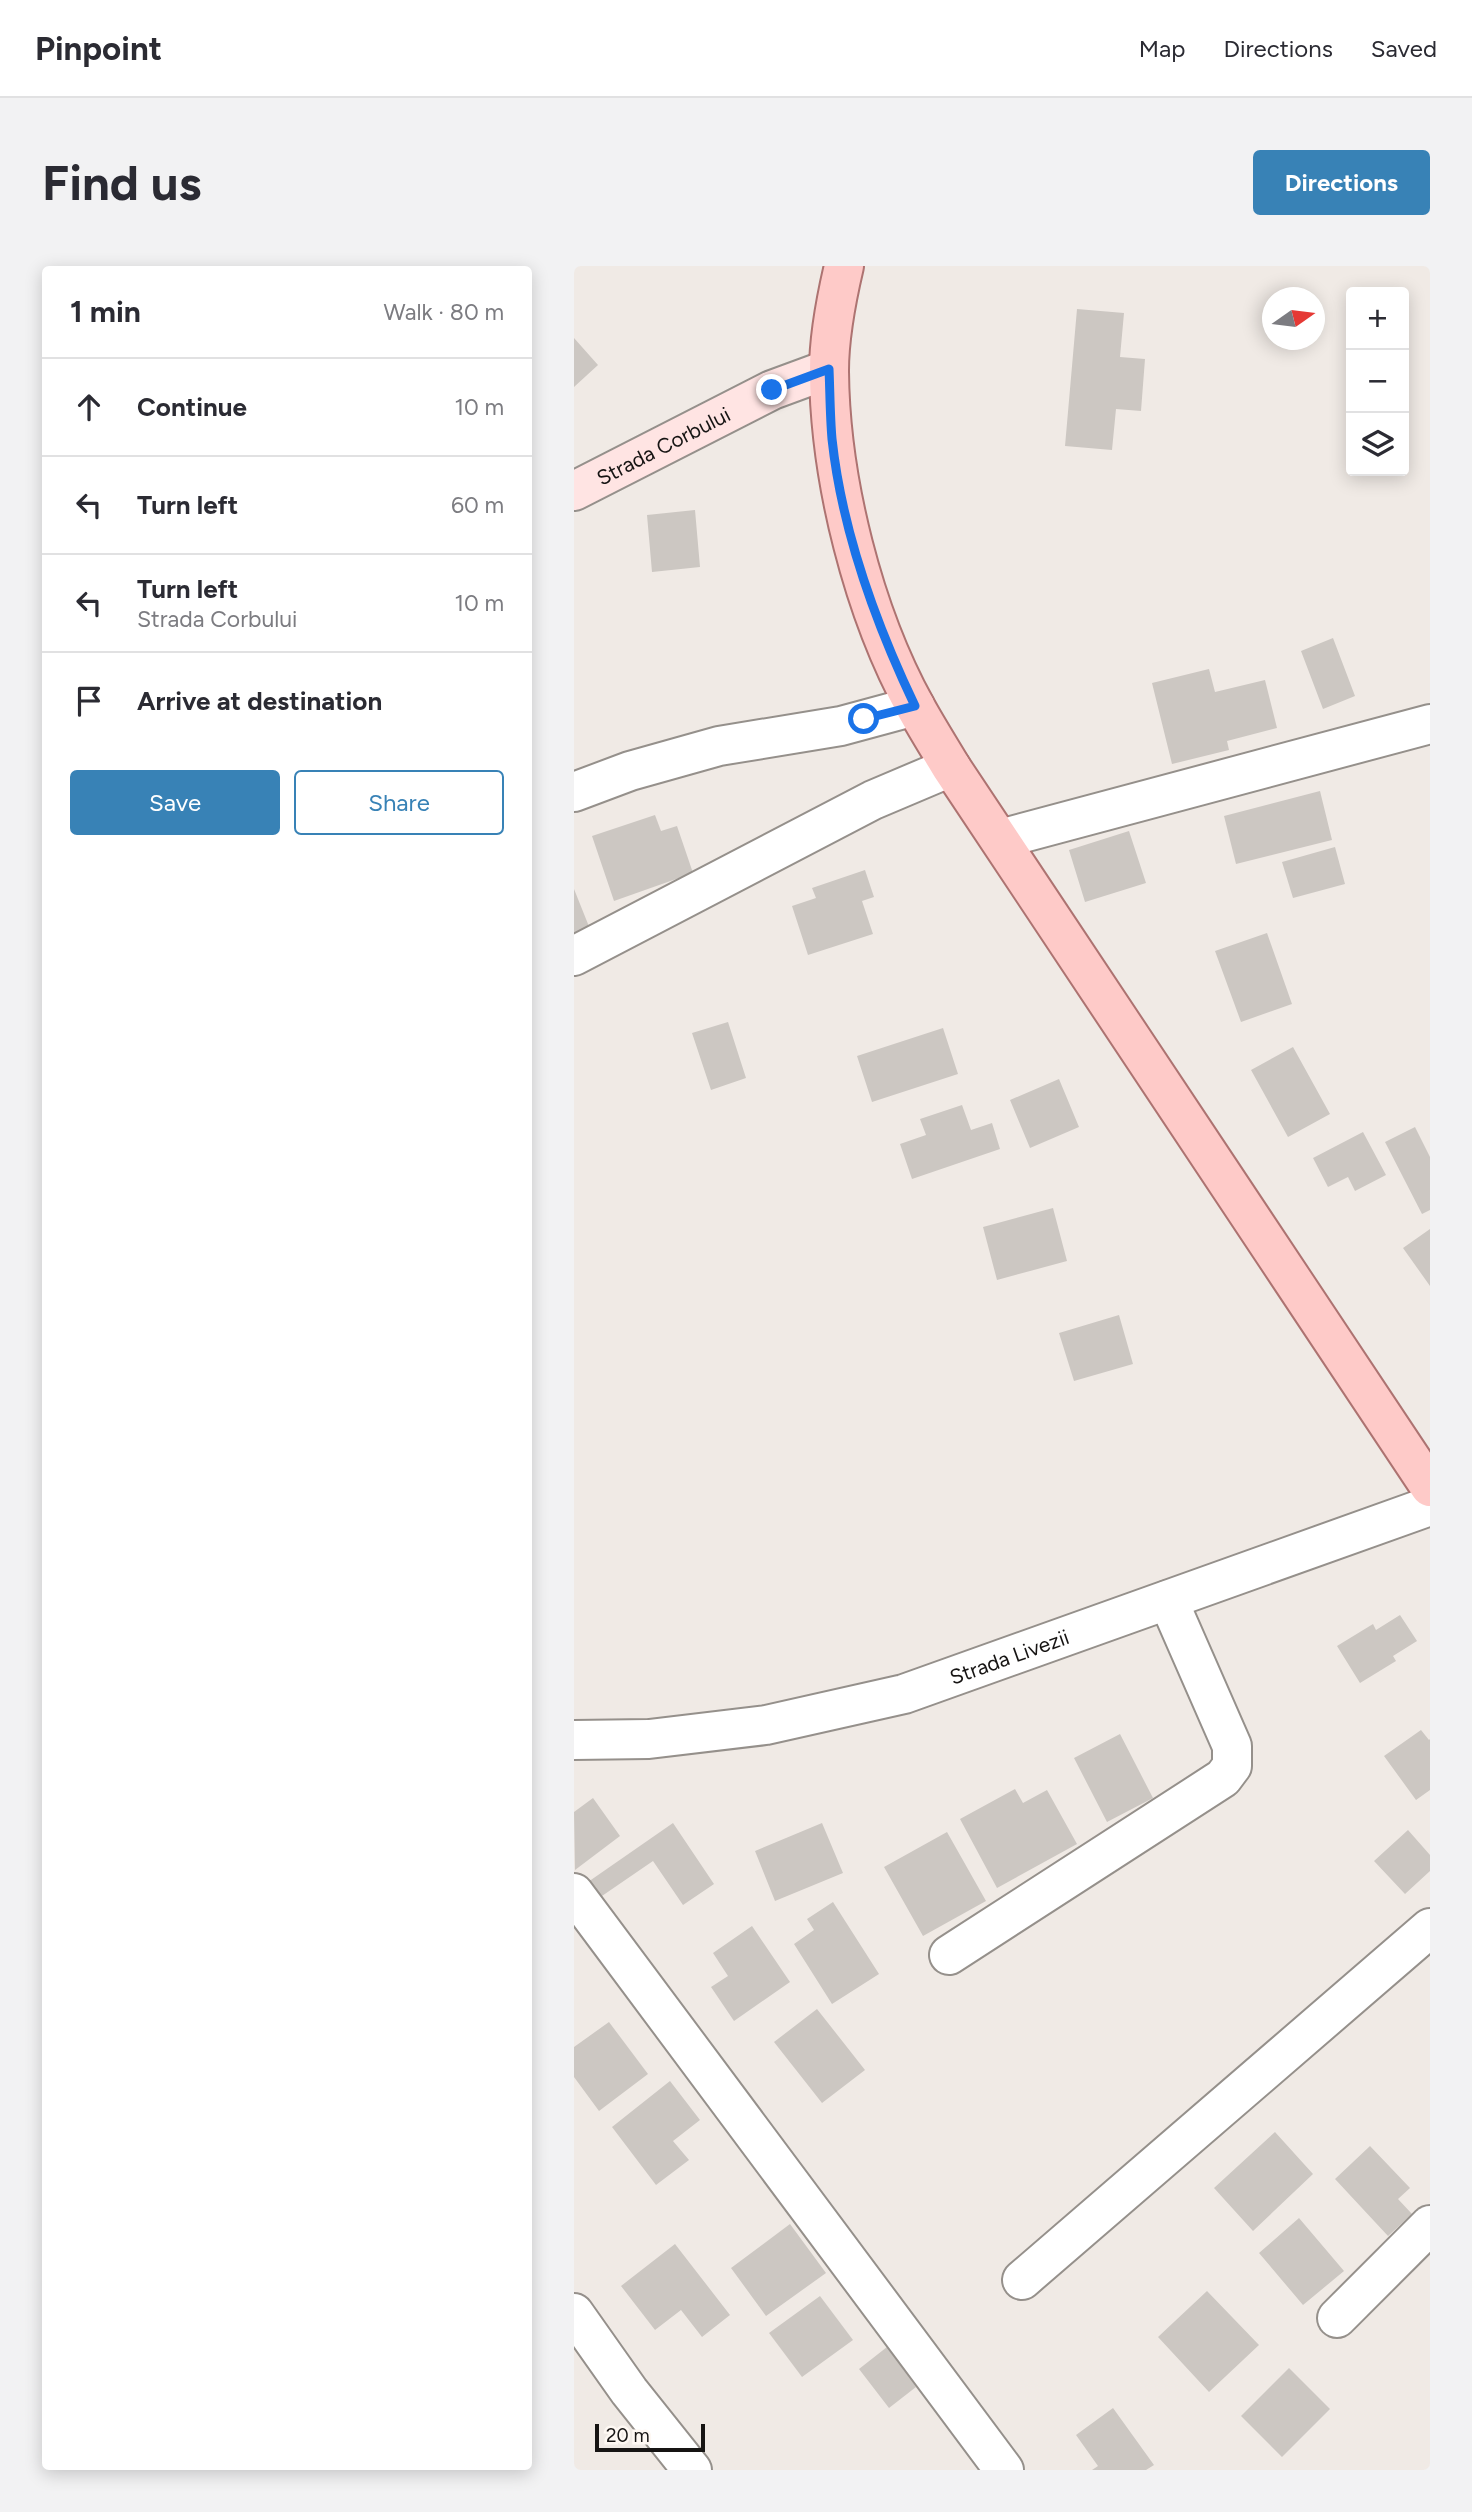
<!DOCTYPE html>
<html lang="en">
<head>
<meta charset="utf-8">
<style>
  :root { --surface:#fff; --page:#f2f2f3; --text:#2b2b33; --muted:#7c7c81; --line:#e1e1e2; --accent:#3882b6 }
  body { margin:0; font-family:Figtree,sans-serif; background:var(--page); color:var(--text) }
  .controls { position:absolute; right:21px; top:21px; display:grid; overflow:hidden; border-radius:7px; box-shadow:0 4px 18px #0003 }
  .controls button { width:63px; height:63px; display:grid; place-items:center; padding:0; border:0; border-bottom:2px solid var(--line); background:var(--surface); color:var(--text); font:35px sans-serif }
  .compass { position:absolute; left:688px; top:21px; width:63px; height:63px; border-radius:50%; background:var(--surface); box-shadow:0 4px 18px #0003; rotate:76deg }
  .scale { position:absolute; left:21px; bottom:18px; width:110px; box-sizing:border-box; padding-left:7px; border:4px solid #161413; border-top:0; font-size:19px; line-height:24px; white-space:nowrap; color:#161413; -webkit-text-stroke:5px #fef8f3; paint-order:stroke }
  .stop { position:absolute; width:21px; height:21px; margin:-16px; border:5px solid #1a73e8; border-radius:50%; background:#fff }
  .stop.end { background:#1a73e8; border-color:#fff; box-shadow:0 2px 7px #0008 }
  .list { margin:0; padding:0; list-style:none }
  h2 { display:flex; justify-content:space-between; align-items:center; height:91px; margin:0; padding:0 28px; font-size:30px }
  h2 small { font-size:23px; font-weight:400; color:var(--muted) }
  .list li { display:grid; grid-template-columns:46px 1fr auto; gap:21px; align-items:center; box-sizing:border-box; height:98px; padding:0 28px; border-top:2px solid var(--line) }
  .list b { display:block; font-size:26px; white-space:nowrap }
  .list p { margin:0; font-size:23px; white-space:nowrap; color:var(--muted) }
  .list em { font-size:23px; font-style:normal; color:var(--muted) }
  .actions { display:flex; gap:14px; padding:21px 28px }
  .actions a { flex:1; padding:16px 0; border:2px solid var(--accent); border-radius:7px; text-align:center; font-size:24px; color:var(--accent) }
  .actions .main { background:var(--accent); color:#fff }
  .icon { flex:none; width:38px; height:38px; fill:none; stroke:currentColor; stroke-width:2; stroke-linecap:round; stroke-linejoin:round }
  .map { position:relative; flex:none; width:856px; height:2204px; overflow:hidden; border-radius:7px }
  header { display:flex; align-items:center; gap:42px; box-sizing:border-box; height:98px; padding:0 35px; background:var(--surface); border-bottom:2px solid var(--line) }
  header strong { font-size:33px }
  nav { display:flex; gap:38px; margin-inline-start:auto; font-size:24px }
  .intro { display:flex; align-items:center; justify-content:space-between; box-sizing:border-box; height:168px; padding:0 42px }
  h1 { margin:0; font-size:49px }
  .button { padding:18px 32px; border-radius:7px; background:var(--accent); color:#fff; font-size:24px; font-weight:700 }
  main { display:flex; gap:42px; padding:0 42px }
  aside { flex:1; background:var(--surface); border-radius:7px; box-shadow:0 4px 18px #0003 }
  .map>svg:first-child { display:block }
  .building { fill:#ccc7c2 }
  .lines { fill:none; stroke-linecap:round; stroke-linejoin:round }
  .street-casing { stroke:#95908b; stroke-width:42 }
  .secondary-casing { stroke:#95908b; stroke-width:42 }
  .primary-casing { stroke:#ad7371; stroke-width:42 }
  .street { stroke:#fff; stroke-width:38 }
  .secondary { stroke:#ffe4e3; stroke-width:38 }
  .primary { stroke:#fecac8; stroke-width:38 }
  .route { stroke:#1a73e8; stroke-width:9 }
  .labels { text-anchor:middle; dominant-baseline:central; stroke-width:7; stroke-linejoin:round; paint-order:stroke }
  .street-label { font-size:21px; fill:#161413; stroke:#fef8f3 }
</style>
</head>
<body>
<header>
<strong>Pinpoint</strong>
<nav><a>Map</a><a>Directions</a><a>Saved</a></nav>
</header>
<div class="intro"><h1>Find us</h1><a class="button">Directions</a></div>
<main>
<aside>
<h2>1 min<small>Walk · 80 m</small></h2>
<ul class="list">
<li><svg class="icon" aria-label="ahead" viewBox="0 0 24 24"><path d="M12 20V5M6 11l6-6 6 6"/></svg><div><b>Continue</b></div><em>10 m</em></li>
<li><svg class="icon" aria-label="left" viewBox="0 0 24 24"><path d="M17 20v-9H6M10 6l-5 5 5 5"/></svg><div><b>Turn left</b></div><em>60 m</em></li>
<li><svg class="icon" aria-label="left" viewBox="0 0 24 24"><path d="M17 20v-9H6M10 6l-5 5 5 5"/></svg><div><b>Turn left</b><p>Strada Corbului</p></div><em>10 m</em></li>
<li><svg class="icon" aria-label="arrive" viewBox="0 0 24 24"><path d="M6 21V4h12l-3 4 3 4H6"/></svg><div><b>Arrive at destination</b></div></li>
</ul>
<div class="actions"><a class="main">Save</a><a>Share</a></div>
</aside>
<div class="map">
<svg width="856" height="2204" viewBox="0 0 856 2204">
  <rect width="100%" height="100%" fill="#f0eae5"/>
  <!-- building -->
  <path class="building" d="M503 43 550 47 546 91 571 93 567 145 542 143 538 184 491 180Z
    M0 72 24 99 0 121Z
    M121 244 126 301 78 306 73 249Z
    M759 372 781 430 749 443 727 385Z
    M635 403 641 426 691 414 703 462 653 475 655 484 598 498 578 417Z
    M746 525 758 574 662 598 650 550Z
    M81 549 87 565 103 560 119 607 40 635 18 570Z
    M555 565 572 617 511 636 495 584Z
    M761 581 771 618 719 632 708 596Z
    M291 604 300 631 288 635 299 668 234 689 218 640 242 632 238 622Z
    M0 623 16 663 0 670Z
    M693 667 718 738 667 756 641 685Z
    M154 756 172 812 137 824 118 767Z
    M369 762 384 808 298 836 283 790Z
    M719 781 756 848 714 871 677 804Z
    M485 813 505 861 456 882 436 834Z
    M388 839 397 864 418 857 426 883 338 913 326 878 352 869 346 853Z
    M841 861 856 891V944L848 948 811 876Z
    M789 866 812 909 781 925 774 911 754 921 739 892Z
    M479 942 493 995 423 1014 409 961Z
    M856 963V1020L829 982Z
    M545 1049 559 1098 500 1115 485 1067Z
    M826 1349 843 1375 819 1390 822 1395 786 1417 763 1380 799 1358 802 1364Z
    M847 1464 855 1474 856 1473V1524L842 1534 810 1490Z
    M546 1468 579 1532 533 1556 500 1492Z
    M441 1523 449 1537 473 1524 503 1578 423 1622 386 1553Z
    M19 1532 46 1570 1 1604 0 1546Z
    M99 1557 140 1618 109 1639 79 1595 25 1632 14 1616Z
    M248 1557 269 1607 201 1635 181 1585Z
    M834 1564 856 1589V1605L831 1628 800 1595Z
    M373 1566 412 1635 349 1670 310 1601Z
    M259 1636 305 1708 258 1738 220 1678 240 1664 233 1653Z
    M178 1660 216 1716 160 1755 137 1721 154 1710 139 1687Z
    M243 1743 291 1804 248 1837 200 1776Z
    M35 1756 74 1808 25 1845 0 1811V1781Z
    M96 1815 126 1854 99 1875 115 1894 82 1919 38 1861Z
    M701 1866 739 1908 679 1965 640 1922Z
    M796 1880 836 1922 824 1933 838 1948 814 1970 761 1913Z
    M725 1952 770 2005 729 2039 685 1987Z
    M216 1958 252 2007 192 2050 157 2002Z
    M101 1978 156 2049 128 2071 107 2044 81 2064 47 2020Z
    M633 2025 685 2079 635 2126 584 2071Z
    M246 2030 279 2074 228 2111 195 2067Z
    M313 2081 342 2121 315 2142 285 2103Z
    M715 2102 756 2143 708 2191 667 2150Z
    M539 2142 580 2199 572 2204H518L524 2200 502 2169Z"/>
  <g class="lines">
    <defs>
      <g id="street">
        <path d="M0 526 56 505 145 480 267 460 341 440"/>
        <path d="M426 573 856 458"/>
        <path d="M0 690 299 534 377 501"/>
        <path id="s1" d="M0 1474 75 1473 192 1459 330 1428 856 1240"/>
        <path d="M0 1627 430 2204"/>
        <path d="M375 1689 649 1512 658 1500V1480L594 1334"/>
        <path d="M448 2014 856 1662"/>
        <path d="M0 2047 55 2125 118 2204"/>
        <path d="M763 2052 856 1959"/>
      </g>
      <g id="secondary">
        <path id="s2" d="M0 225 198 124 255 103"/>
      </g>
      <path id="primary" d="M270 0C262 34 255 70 255 105 256 214 289 346 342 442 353 462 365 481 377 501L856 1221"/>
    </defs>
    <!-- street casing -->
    <use href="#street" class="street-casing"/>
    <!-- secondary casing -->
    <use href="#secondary" class="secondary-casing"/>
    <!-- primary casing -->
    <use href="#primary" class="primary-casing"/>
    <!-- street -->
    <use href="#street" class="street"/>
    <!-- secondary -->
    <use href="#secondary" class="secondary"/>
    <!-- primary -->
    <use href="#primary" class="primary"/>
  </g>
  <g class="lines">
    <!-- route -->
    <path class="route" d="M198 124 255 103C256 126 256 150 258 173 268 266 301 356 341 440L290 453"/>
  </g>
  <g class="labels">
    <!-- street labels -->
    <g class="street-label">
      <text stroke="none"><textPath href="#s2" startOffset="100">Strada Corbului</textPath></text>
      <text stroke="none"><textPath href="#s1" startOffset="446">Strada Livezii</textPath></text>
    </g>
  </g>
</svg>
<div class="controls">
<button>+</button>
<button>−</button>
<button><svg class="icon" aria-label="layers" viewBox="0 0 24 24"><path d="M12 4l9 5-9 5-9-5zM3 14l9 5 9-5"/></svg></button>
</div>
<svg class="compass" viewBox="-18 -18 36 36"><path d="M0-13l5 13h-10z" fill="#e53935"/><path d="M0 13l5-13h-10z" fill="#7c7c81"/></svg>
<div class="scale">20 m</div>
<div class="stop" style="left:290px;top:453px"></div>
<div class="stop end" style="left:198px;top:124px"></div>
</div>
</main>
</body>
</html>
